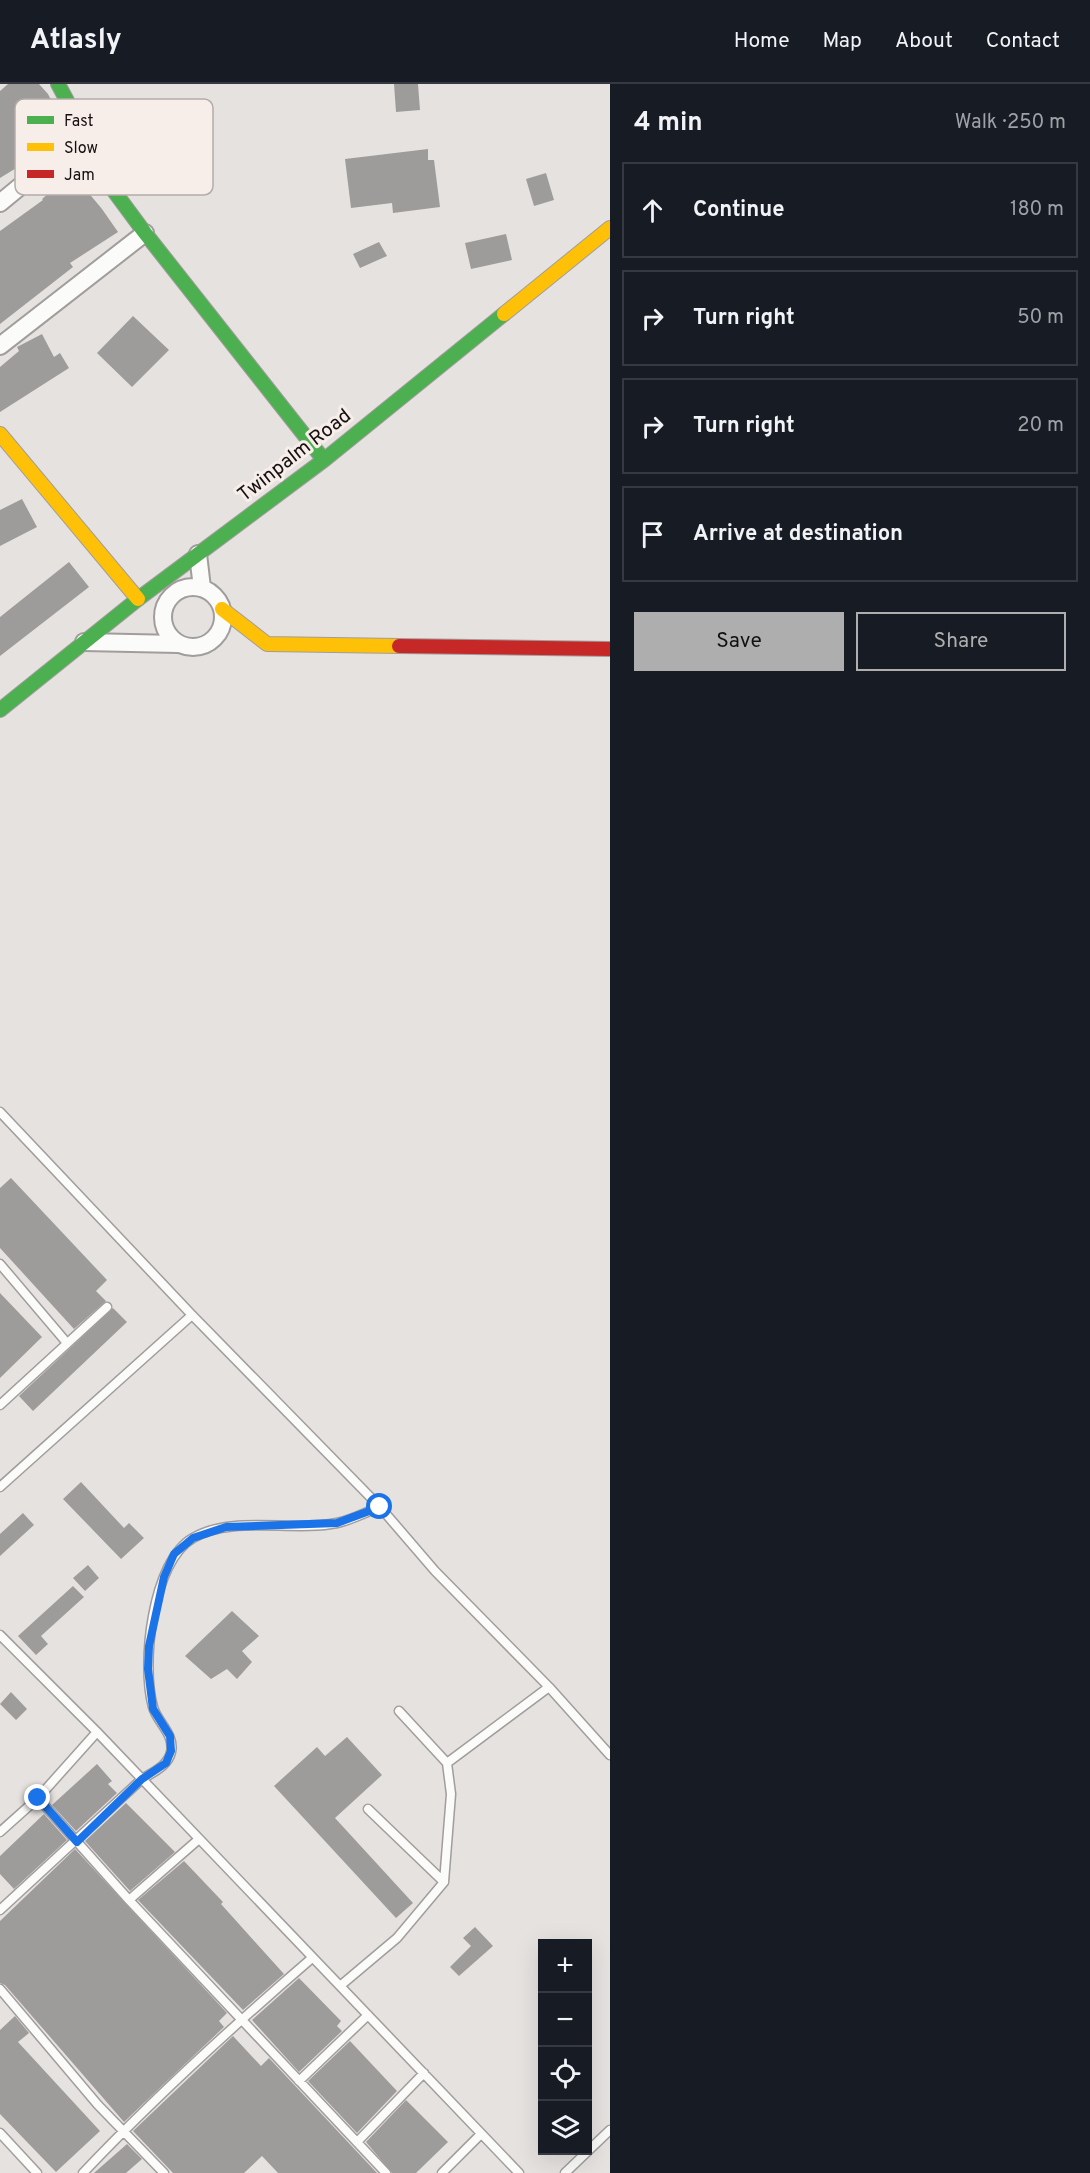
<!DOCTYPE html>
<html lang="en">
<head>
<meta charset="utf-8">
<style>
  :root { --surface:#171b24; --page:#242831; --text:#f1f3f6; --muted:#9ea1a6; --line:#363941; --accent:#afaeaf }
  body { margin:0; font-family:Overpass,sans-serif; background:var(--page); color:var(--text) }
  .controls { position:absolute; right:18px; bottom:18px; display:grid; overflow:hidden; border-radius:0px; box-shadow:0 6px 24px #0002 }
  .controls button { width:54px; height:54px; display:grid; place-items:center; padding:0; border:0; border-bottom:2px solid var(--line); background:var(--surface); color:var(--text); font:30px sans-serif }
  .stop { position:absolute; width:18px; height:18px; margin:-14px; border:4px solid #1a73e8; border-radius:50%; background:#fff }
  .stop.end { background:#1a73e8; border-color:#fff; box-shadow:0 2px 6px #0008 }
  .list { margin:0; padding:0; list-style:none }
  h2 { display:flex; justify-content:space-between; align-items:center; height:78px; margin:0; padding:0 24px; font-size:26px }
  h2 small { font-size:20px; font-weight:400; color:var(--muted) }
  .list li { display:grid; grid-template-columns:39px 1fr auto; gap:18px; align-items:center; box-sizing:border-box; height:96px; margin:0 12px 12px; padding:0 12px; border:2px solid var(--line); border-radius:0px }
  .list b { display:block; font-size:22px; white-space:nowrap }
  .list em { font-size:20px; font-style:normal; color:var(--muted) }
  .actions { display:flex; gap:12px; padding:18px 24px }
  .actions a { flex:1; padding:14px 0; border:2px solid var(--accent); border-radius:0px; text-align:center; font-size:21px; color:var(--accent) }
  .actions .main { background:var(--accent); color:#111 }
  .icon { flex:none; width:33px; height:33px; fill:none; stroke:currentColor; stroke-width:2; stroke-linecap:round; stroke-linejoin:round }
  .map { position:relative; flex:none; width:610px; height:2089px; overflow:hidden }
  header { display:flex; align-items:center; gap:36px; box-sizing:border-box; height:84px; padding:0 30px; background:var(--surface); border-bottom:2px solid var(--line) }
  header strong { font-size:28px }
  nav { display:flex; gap:33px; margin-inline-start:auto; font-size:21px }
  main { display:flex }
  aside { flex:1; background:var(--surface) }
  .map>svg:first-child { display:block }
  .building { fill:#9e9c9a }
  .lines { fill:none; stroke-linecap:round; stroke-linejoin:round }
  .lane-casing { stroke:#a19d9c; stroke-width:11 }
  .street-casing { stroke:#a19d9c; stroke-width:20 }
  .fast-casing { stroke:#a19d9c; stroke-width:16 }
  .slow-casing { stroke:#a19d9c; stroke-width:16 }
  .jam-casing { stroke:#a19d9c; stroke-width:16 }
  .lane { stroke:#fbfbfa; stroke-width:8 }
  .street { stroke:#fbfbfa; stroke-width:16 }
  .fast { stroke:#4caf50; stroke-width:14 }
  .slow { stroke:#ffc107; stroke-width:14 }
  .jam { stroke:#c62828; stroke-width:14 }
  .route { stroke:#1a73e8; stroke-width:8 }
  .labels { text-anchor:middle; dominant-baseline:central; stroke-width:6; stroke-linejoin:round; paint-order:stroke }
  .street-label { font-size:20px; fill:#141110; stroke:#f7eeea }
  .key { fill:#f7eeea; stroke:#b3aca9; stroke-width:1.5 }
  .key-label { font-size:16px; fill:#141110 }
</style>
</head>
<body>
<header>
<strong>Atlasly</strong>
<nav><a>Home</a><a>Map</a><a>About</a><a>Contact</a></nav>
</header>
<main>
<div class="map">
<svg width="610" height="2089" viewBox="0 0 610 2089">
  <rect width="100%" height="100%" fill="#e6e2e0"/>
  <!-- building -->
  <path class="building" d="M8 0H39L48 10 51 16 30 35 49 64 0 94V7Z
    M394 0H418L420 26 396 28Z
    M428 65V76H434L440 123 393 129 392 119 351 124 345 75Z
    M72 89 102 125 118 148 70 179 73 183 0 240V147L43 116 42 115Z
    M546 89 554 116 534 122 526 95Z
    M506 150 512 176 471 185 465 159Z
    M379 158 387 172 360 184 353 170Z
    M133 232 169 266 132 303 97 269Z
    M42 250 54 273 60 269 69 284 0 328V283L19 267 17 263Z
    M22 415 37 443 0 462V426Z
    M69 478 89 503 0 572V533Z
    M11 1094 107 1196 96 1207 106 1217 74 1245 0 1164V1104Z
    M0 1209 42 1253 0 1294Z
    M113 1224 127 1238 33 1327 19 1312Z
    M81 1398 124 1444 129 1439 144 1454 121 1475 63 1415Z
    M23 1429 34 1441 0 1472V1450Z
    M88 1481 99 1494 85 1507 73 1494Z
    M73 1502 84 1513 41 1552 48 1560 36 1571 18 1552Z
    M232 1527 259 1552 242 1567 252 1578 237 1595 227 1585 211 1595 185 1572Z
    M11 1608 27 1625 16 1636 0 1620Z
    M347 1653 382 1691 335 1734 413 1819 396 1834 274 1702 317 1663 325 1672Z
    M97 1680 112 1697 108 1700 117 1709 76 1747 52 1721Z
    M126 1719 175 1768 130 1807 85 1757Z
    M44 1730 67 1756 14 1805 0 1790V1772Z
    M75 1765 227 1929 219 1937 224 1943 124 2038 5 1901 0 1899V1837Z
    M184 1777 223 1818 221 1820 284 1890 243 1926 138 1816Z
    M475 1843 493 1862 459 1892 450 1883 471 1862 463 1854Z
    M299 1894 341 1937 337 1942 342 1947 299 1988 252 1936Z
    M15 1932 29 1949 18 1958 100 2047 56 2088 0 2030V1946Z
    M233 1952 261 1982 269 1974 377 2089H278L262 2072 244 2089H173L133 2047Z
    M350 1957 397 2007 357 2049 308 1997Z
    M406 2016 448 2058 416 2089H392L366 2058Z
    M127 2060 142 2075 126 2089H94Z"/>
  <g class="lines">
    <defs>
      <path id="lane" d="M0 1028 192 1231 380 1423 435 1487 549 1603 610 1671
        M0 1180 67 1259
        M0 1321 107 1223
        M0 1403 192 1231
        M0 1551 97 1648 519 2089
        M447 1679 549 1603
        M38 1714 129 1816 386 2089
        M368 1725 444 1798
        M0 1748 38 1714 97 1648
        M129 1816 199 1755
        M0 1826 142 1695C153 1688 168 1682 171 1668 175 1650 157 1638 153 1623 141 1581 152 1477 193 1454 232 1431 293 1448 337 1439 351 1436 366 1428 380 1423
        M340 1902 397 1854 444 1798 451 1710 447 1679 399 1627
        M0 1905 98 2021 164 2089
        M299 1997 368 1931
        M0 2049 37 2089
        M358 2057 424 1989
        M83 2089C155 2013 233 1942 312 1874
        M442 2089 481 2050
        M565 2089 610 2046"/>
      <path id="street" d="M0 119 81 52
        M0 262 145 149
        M198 470 202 504
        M163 533a30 30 0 1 1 60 0a30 30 0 1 1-60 0Z
        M84 558 178 560"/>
      <path id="fast" d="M58 0 72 26 91 76 145 149 324 376
        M0 626 138 515 324 376 504 230"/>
      <path id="slow" d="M504 230 610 144
        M0 350 138 515
        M222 525 267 560 399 562"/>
      <path id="jam" d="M399 562 610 565"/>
    </defs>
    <!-- lane casing -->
    <use href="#lane" class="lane-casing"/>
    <!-- street casing -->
    <use href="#street" class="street-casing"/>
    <!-- fast casing -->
    <use href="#fast" class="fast-casing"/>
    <!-- slow casing -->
    <use href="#slow" class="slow-casing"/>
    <!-- jam casing -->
    <use href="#jam" class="jam-casing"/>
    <!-- lane -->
    <use href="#lane" class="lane"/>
    <!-- street -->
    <use href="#street" class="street"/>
    <!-- fast -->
    <use href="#fast" class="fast"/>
    <!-- slow -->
    <use href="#slow" class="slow"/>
    <!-- jam -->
    <use href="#jam" class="jam"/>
  </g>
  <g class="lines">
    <!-- route -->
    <path class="route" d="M38 1714 77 1758 142 1695 166 1679 171 1667 170 1652 153 1625 148 1585 149 1562 164 1493 174 1470 193 1454 226 1443 337 1439 380 1423"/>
  </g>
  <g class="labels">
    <!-- street labels -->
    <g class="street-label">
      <text transform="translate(295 372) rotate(-38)">Twinpalm Road</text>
    </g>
  </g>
  <!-- legend -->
  <rect x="15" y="15" width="198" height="96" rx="9" class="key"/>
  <rect x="27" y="32" width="27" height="8" fill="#4caf50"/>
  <rect x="27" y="59" width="27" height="8" fill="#ffc107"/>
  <rect x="27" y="86" width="27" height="8" fill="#c62828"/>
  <g class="key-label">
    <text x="64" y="42">Fast</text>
    <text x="64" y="69">Slow</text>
    <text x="64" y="96">Jam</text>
  </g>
</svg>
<div class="controls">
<button>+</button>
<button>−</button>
<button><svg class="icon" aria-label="locate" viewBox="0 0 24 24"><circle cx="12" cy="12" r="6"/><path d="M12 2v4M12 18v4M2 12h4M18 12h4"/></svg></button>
<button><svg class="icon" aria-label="layers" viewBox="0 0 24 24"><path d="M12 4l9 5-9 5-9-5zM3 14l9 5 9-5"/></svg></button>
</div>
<div class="stop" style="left:380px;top:1423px"></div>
<div class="stop end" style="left:38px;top:1714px"></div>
</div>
<aside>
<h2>4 min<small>Walk · 250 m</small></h2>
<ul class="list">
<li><svg class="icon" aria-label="ahead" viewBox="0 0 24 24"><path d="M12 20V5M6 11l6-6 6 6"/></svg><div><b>Continue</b></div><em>180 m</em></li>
<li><svg class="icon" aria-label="right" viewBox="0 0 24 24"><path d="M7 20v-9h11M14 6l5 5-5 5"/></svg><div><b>Turn right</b></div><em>50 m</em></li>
<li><svg class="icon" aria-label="right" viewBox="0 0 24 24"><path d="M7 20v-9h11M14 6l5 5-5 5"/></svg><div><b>Turn right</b></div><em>20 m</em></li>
<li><svg class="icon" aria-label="arrive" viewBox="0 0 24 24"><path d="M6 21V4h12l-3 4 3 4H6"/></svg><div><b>Arrive at destination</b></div></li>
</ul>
<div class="actions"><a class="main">Save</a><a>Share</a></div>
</aside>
</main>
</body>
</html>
